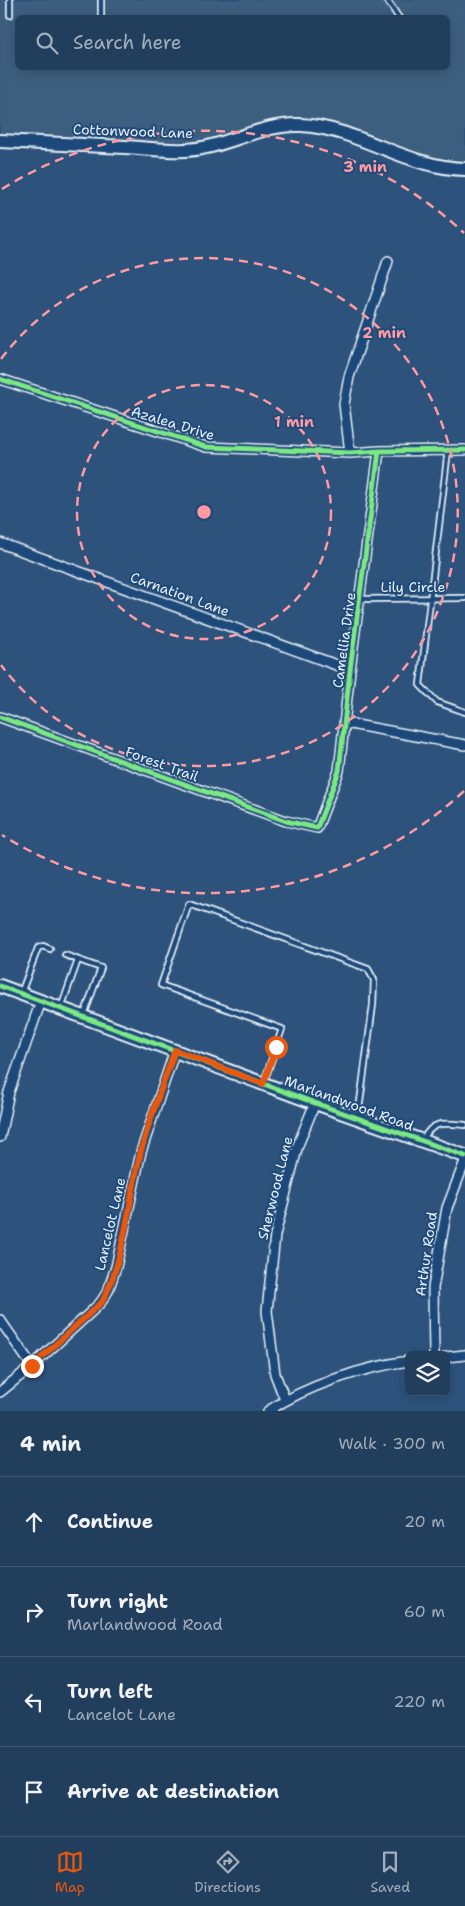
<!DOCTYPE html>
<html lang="en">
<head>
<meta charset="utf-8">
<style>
  :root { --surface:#223e5d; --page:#2a4563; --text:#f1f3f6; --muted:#a2aebc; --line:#3f5772; --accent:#ea580c }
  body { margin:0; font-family:"Shantell Sans",sans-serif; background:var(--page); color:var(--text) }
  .controls { position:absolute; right:15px; bottom:15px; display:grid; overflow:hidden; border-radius:8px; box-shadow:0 2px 12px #0003 }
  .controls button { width:45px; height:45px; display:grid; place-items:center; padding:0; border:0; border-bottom:1px solid var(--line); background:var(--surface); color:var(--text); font:25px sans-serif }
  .stop { position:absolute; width:15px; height:15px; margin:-11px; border:4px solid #ea580c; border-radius:50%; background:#fff }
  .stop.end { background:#ea580c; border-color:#fff; box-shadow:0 1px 5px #0008 }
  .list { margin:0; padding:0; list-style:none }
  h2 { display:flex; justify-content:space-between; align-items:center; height:65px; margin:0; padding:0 20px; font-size:21px }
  h2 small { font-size:16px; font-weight:400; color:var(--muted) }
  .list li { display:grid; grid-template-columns:32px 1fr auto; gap:15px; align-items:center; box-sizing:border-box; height:90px; padding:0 20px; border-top:1px solid var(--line) }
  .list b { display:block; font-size:19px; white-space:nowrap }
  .list p { margin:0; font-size:16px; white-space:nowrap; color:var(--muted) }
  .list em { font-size:16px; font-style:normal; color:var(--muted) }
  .icon { flex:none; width:28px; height:28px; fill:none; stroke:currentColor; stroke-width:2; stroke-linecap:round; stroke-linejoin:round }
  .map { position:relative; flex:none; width:465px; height:1411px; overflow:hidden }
  .search { position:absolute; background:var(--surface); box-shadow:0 2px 12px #0003; left:15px; right:15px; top:15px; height:55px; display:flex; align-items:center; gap:12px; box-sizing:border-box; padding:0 18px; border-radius:8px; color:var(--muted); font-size:19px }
  .sheet { height:425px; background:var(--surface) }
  nav { display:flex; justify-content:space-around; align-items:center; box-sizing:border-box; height:70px; border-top:1px solid var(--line); background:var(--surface); font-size:14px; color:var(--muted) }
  nav a { display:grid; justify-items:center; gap:2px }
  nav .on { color:var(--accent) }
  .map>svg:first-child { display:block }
  .built { fill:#3e5e7f; fill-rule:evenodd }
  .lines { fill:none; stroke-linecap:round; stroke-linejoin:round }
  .lane-casing { stroke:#e8f1f8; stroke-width:8 }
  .street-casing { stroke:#e8f1f8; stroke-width:12 }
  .secondary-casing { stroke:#e8f1f8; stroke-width:16 }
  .lane { stroke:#1f4a7a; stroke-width:4.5 }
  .street { stroke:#1f4a7a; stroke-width:9 }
  .secondary { stroke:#1f4a7a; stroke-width:12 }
  .cycleway-casing { stroke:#1f4a7a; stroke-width:8 }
  .cycleway { stroke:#7ce984; stroke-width:5 }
  .route { stroke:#ea580c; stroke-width:6 }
  .ring { fill:none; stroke:#ff9aa2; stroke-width:2.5; stroke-dasharray:9 6 }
  .labels { text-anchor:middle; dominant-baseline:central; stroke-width:4; stroke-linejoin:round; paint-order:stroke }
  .street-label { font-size:14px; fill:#e8f1f8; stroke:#1f4a7a }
  .centre { fill:#ff9aa2; stroke:#1f4a7a; stroke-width:2.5 }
  .ring-label { font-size:15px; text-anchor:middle; font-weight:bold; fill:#ff9aa2; stroke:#1f4a7a; stroke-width:4; stroke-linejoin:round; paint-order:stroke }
</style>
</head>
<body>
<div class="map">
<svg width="465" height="1411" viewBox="0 0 465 1411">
  <rect width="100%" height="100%" fill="#2d537c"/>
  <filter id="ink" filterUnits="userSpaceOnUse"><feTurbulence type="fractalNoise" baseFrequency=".02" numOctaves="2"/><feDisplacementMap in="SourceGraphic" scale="10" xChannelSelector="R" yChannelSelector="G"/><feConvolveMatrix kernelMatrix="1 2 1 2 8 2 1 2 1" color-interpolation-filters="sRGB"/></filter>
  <g filter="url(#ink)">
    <!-- built -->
    <path class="built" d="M0 0H465V160L430 156 347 126 302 117 265 121 200 140 163 142 0 132ZM18 18H448V68H18Z"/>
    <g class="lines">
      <defs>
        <path id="lane" d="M387 0 399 18
          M10 15V0
          M101 18V0
          M448 450 420 685 437 702 465 712
          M361 599 465 598
          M65 955 101 968 84 1015
          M21 993 38 948 43 946 50 949
          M61 1008 78 960
          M264 1082 282 1029 161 985 189 904 368 969 374 980 373 1005 358 1117
          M423 1140C432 1120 445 1123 465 1125"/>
        <path id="street" d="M0 379 206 447 350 453 379 451 465 450
          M350 453 344 404 349 377 388 261
          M0 543 350 670
          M0 717 286 821 317 828 339 771 350 670 379 451
          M345 723 465 745
          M0 1137 9 1092 41 1001
          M0 1320 32 1366
          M434 1355 433 1288 447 1208 465 1161
          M446 1357 465 1355
          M0 1392 32 1366 92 1311 101 1302 108 1291 116 1267 141 1152 175 1050
          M285 1400 275 1374 267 1311 275 1235 298 1145 315 1103
          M268 1411C306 1386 363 1367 409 1361"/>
        <path id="secondary" d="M0 141C42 143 84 145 125 147 145 148 166 151 186 150 226 148 261 123 301 125 358 128 407 168 465 169
          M0 986 315 1103 465 1156"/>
      </defs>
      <!-- lane casing -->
      <use href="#lane" class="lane-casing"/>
      <!-- street casing -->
      <use href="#street" class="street-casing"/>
      <!-- secondary casing -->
      <use href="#secondary" class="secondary-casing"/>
      <!-- lane -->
      <use href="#lane" class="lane"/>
      <!-- street -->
      <use href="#street" class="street"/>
      <!-- secondary -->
      <use href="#secondary" class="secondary"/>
      <defs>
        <path id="cycleway" d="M0 379 206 447 350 453 379 451 465 450
          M0 717 286 821 317 828 339 771 350 670 379 451
          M0 986 315 1103 465 1156"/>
      </defs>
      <!-- cycleway casing -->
      <use href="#cycleway" class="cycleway-casing"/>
      <!-- cycleway -->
      <use href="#cycleway" class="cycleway"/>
    </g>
  </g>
  <g class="lines" filter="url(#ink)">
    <!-- route -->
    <path class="route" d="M32 1366 102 1302C125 1260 129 1198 141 1151 150 1117 163 1084 175 1050L263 1084 276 1047"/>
  </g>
  <!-- distance rings -->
  <g class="ring">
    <circle cx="204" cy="512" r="127"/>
    <path d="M1 359A254 254 0 1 1 1 665"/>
    <path d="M464 791A381 381 0 0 1 2 835M2 189A381 381 0 0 1 464 233"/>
  </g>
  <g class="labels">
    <!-- street labels -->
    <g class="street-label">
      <text transform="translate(133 131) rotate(2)">Cottonwood Lane</text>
      <text transform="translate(173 423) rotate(17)">Azalea Drive</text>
      <text x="413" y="587">Lily Circle</text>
      <text transform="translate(180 594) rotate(20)">Carnation Lane</text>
      <text transform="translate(344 640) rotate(-82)">Camellia Drive</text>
      <text transform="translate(162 764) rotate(20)">Forest Trail</text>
      <text transform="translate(349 1103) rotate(20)">Marlandwood Road</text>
      <text transform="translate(275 1188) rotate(-76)">Sherwood Lane</text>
      <text transform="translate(110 1224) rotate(-77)">Lancelot Lane</text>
      <text transform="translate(426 1254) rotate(-82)">Arthur Road</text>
    </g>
  </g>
  <circle cx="204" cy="512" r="8" class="centre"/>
  <g class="ring-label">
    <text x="365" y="172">3 min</text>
    <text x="384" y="338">2 min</text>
    <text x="294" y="427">1 min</text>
  </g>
</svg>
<div class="controls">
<button><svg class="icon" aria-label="layers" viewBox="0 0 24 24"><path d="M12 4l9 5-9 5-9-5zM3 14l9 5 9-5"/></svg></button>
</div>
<div class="stop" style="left:276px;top:1047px"></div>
<div class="stop end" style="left:32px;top:1366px"></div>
<div class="search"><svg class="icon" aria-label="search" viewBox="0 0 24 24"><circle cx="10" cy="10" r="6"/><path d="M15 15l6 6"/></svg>Search here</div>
</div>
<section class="sheet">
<h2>4 min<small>Walk · 300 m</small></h2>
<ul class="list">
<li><svg class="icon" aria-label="ahead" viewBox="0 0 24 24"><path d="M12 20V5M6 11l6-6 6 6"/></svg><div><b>Continue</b></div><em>20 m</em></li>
<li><svg class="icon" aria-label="right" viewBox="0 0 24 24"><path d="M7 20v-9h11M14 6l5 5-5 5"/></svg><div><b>Turn right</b><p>Marlandwood Road</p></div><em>60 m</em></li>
<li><svg class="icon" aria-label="left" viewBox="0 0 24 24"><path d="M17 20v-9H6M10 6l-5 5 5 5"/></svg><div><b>Turn left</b><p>Lancelot Lane</p></div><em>220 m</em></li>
<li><svg class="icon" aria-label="arrive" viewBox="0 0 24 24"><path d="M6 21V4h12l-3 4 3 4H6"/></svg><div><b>Arrive at destination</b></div></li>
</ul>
</section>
<nav>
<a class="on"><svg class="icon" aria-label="map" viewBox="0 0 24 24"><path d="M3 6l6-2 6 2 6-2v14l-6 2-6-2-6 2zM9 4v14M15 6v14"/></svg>Map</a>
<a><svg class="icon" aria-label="directions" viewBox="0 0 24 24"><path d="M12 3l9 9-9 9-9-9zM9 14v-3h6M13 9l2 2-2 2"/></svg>Directions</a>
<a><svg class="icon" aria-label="saved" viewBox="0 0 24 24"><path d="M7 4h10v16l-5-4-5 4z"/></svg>Saved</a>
</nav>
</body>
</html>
